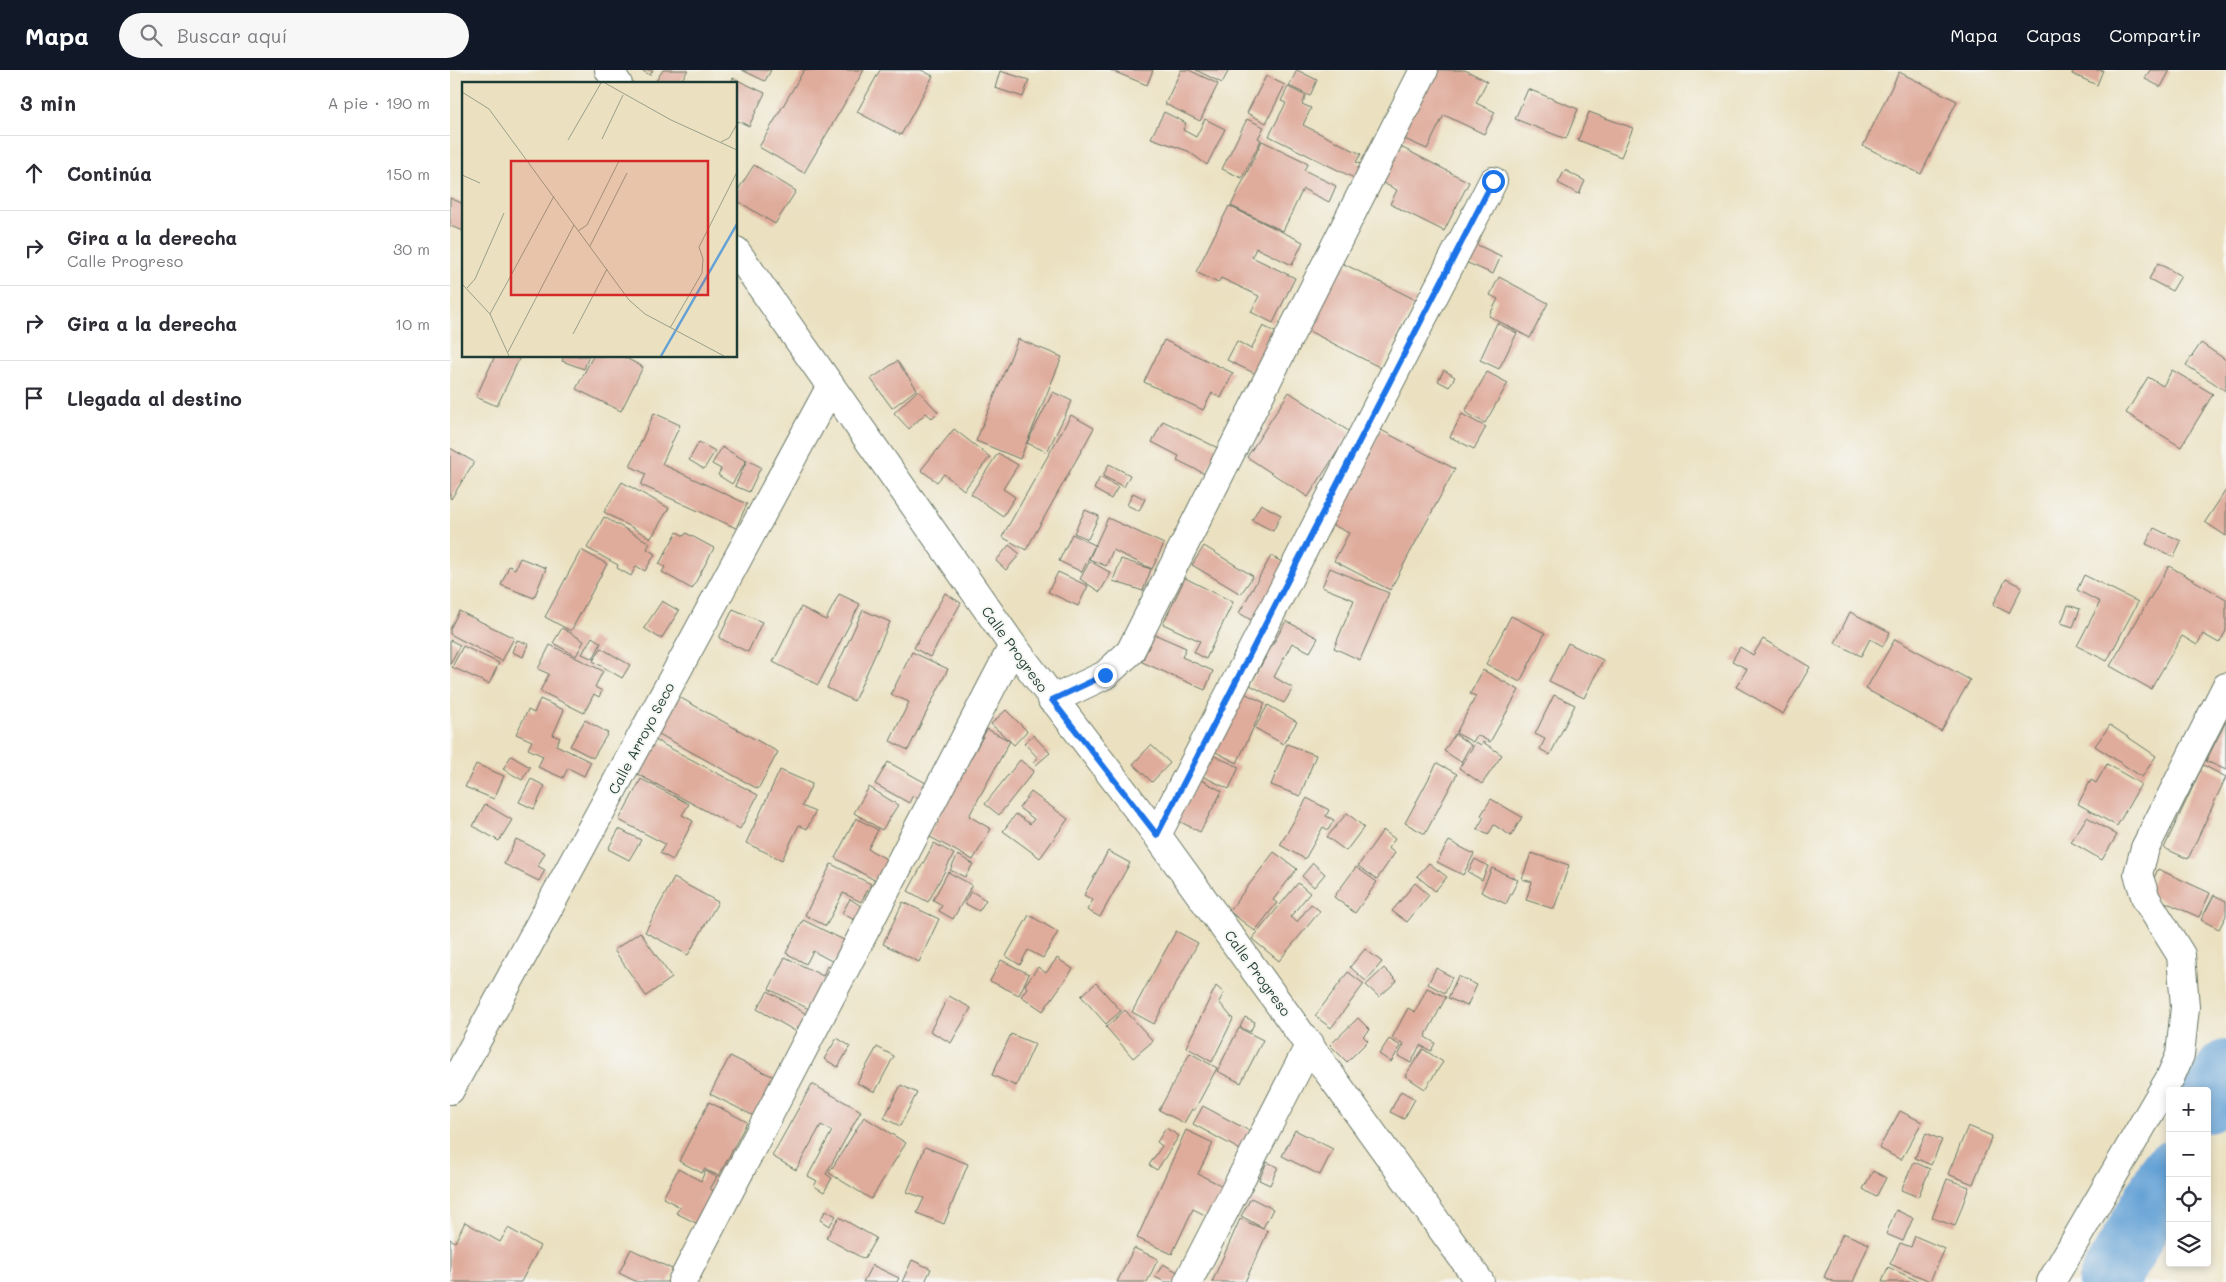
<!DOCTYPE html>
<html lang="es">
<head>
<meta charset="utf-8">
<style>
  :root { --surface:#fff; --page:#f7f7f7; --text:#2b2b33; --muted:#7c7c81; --line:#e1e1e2; --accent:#111827 }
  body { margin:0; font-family:Mali,sans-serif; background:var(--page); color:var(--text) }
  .controls { position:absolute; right:15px; bottom:15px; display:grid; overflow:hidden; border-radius:5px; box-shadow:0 2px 8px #0003 }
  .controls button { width:45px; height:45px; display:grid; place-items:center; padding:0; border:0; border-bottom:1px solid var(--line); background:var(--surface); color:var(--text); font:25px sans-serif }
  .stop { position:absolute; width:15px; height:15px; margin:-11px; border:4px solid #1a73e8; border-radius:50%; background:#fff }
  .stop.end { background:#1a73e8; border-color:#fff; box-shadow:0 1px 5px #0008 }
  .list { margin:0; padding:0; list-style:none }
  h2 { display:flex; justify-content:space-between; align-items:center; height:65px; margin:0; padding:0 20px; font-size:21px }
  h2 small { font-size:16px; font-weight:400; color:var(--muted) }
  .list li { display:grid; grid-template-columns:32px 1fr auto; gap:15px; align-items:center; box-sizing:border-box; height:75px; padding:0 20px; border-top:1px solid var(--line) }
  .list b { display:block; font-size:19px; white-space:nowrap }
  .list p { margin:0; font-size:16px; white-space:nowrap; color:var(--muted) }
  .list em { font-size:16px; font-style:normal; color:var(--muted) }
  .icon { flex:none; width:28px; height:28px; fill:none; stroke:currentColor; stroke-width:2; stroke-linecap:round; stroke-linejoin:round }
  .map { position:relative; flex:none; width:1776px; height:1212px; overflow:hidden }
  header { display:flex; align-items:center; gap:30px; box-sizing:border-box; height:70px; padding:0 25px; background:var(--accent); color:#fff }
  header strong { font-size:24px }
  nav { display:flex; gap:28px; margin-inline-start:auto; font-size:18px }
  .search { width:350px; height:45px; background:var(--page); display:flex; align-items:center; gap:12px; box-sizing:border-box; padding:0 18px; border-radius:28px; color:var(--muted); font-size:19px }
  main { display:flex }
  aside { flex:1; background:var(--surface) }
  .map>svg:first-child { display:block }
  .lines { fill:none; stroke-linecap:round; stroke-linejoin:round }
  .river { stroke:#64a1d5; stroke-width:60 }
  .building { fill:#dfab9b }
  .minor-casing { stroke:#667665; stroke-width:30 }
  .minor { stroke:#fff; stroke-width:28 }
  .route { stroke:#1a73e8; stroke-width:6 }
  .labels { text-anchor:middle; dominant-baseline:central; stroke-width:4; stroke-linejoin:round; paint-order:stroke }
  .street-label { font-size:14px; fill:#1f3d34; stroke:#f6f6f2 }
  .inset-river { fill:none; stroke:#64a1d5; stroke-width:2.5 }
  .inset-road { fill:none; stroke:#999f89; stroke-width:1 }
  .view { fill:#d62828; fill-opacity:0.15; stroke:#d62828; stroke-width:2.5 }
  .inset-edge { fill:none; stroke:#1f3d34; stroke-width:2.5 }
</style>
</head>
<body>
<header>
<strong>Mapa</strong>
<div class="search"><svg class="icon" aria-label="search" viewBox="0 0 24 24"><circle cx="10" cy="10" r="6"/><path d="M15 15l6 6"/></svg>Buscar aquí</div>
<nav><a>Mapa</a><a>Capas</a><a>Compartir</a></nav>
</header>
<main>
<aside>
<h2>3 min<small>A pie · 190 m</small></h2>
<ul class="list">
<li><svg class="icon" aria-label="ahead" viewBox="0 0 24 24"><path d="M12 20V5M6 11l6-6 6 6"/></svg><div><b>Continúa</b></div><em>150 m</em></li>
<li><svg class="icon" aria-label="right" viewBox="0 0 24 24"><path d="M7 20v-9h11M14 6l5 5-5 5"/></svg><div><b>Gira a la derecha</b><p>Calle Progreso</p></div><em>30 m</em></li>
<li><svg class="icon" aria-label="right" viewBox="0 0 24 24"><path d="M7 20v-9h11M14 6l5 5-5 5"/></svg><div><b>Gira a la derecha</b></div><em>10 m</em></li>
<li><svg class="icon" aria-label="arrive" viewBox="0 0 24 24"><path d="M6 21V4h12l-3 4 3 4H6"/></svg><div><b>Llegada al destino</b></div></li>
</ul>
</aside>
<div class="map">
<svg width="1776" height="1212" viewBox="0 0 1776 1212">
  <rect width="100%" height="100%" fill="#f6f6f2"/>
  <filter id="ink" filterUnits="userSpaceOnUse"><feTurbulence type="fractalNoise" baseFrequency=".02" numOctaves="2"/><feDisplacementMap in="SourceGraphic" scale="10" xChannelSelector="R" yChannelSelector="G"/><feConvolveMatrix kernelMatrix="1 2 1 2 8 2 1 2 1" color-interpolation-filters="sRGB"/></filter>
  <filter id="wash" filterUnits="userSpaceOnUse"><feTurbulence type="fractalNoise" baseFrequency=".0096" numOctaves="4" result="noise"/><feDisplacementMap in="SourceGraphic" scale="20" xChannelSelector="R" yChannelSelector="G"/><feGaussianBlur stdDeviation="1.12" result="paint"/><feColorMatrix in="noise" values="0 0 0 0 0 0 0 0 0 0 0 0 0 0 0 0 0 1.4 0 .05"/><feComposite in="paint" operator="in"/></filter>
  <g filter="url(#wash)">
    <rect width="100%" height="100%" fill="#ebe1c1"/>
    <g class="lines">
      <!-- river -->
      <path class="river" d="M1757 1033 1776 1000
        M1658 1212 1720 1101"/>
    </g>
    <g id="blocks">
      <!-- building -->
      <path class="building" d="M191 0H203L200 5Z
        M213 0H238L229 14H204Z
        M292 0H321L315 11Z
        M354 0H414L354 103 309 77Z
        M430 0H471L483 6 451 65 407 42Z
        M660 0H703L697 15Z
        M731 0H739L768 14 750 51 715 34Z
        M746 0H779L772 13Z
        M847 0 867 10 860 26 839 16Z
        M983 0H1015L1037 11 1026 33 1045 42 1034 64 994 45 977 79 950 67Z
        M1624 0H1653L1647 15 1622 4Z
        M1700 0H1720L1711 17 1695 9Z
        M550 1 579 10 573 27 545 18Z
        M1449 2 1507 31 1471 104 1413 76Z
        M816 6 835 15 816 53 797 43Z
        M283 8 315 23 299 56 288 51 286 53V14H281Z
        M838 17 856 26 852 34 861 38 853 55 911 84 906 92 913 95 906 109 819 66 836 33 831 31Z
        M1078 19 1128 39 1116 69 1065 49Z
        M714 42 736 53 733 60 746 67 755 49 775 59 757 95 738 81 701 68Z
        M1139 42 1183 58 1171 87 1128 70Z
        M797 49 814 57 808 68 811 70 792 108 772 99Z
        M812 71 858 93 854 100 886 116 879 132 853 119 833 161 781 136Z
        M945 74 1019 112 994 161 940 134 947 120 927 110Z
        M304 95 346 121 325 154 286 130V123Z
        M1115 100 1135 111 1129 124 1108 113Z
        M0 128 14 134V161L0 156Z
        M779 136 853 172 842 195 806 178 802 187 845 208 823 253 801 242 809 226 771 208 768 213 746 202Z
        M1021 172 1051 186 1043 204 1013 191Z
        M888 191 966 230 931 298 853 258Z
        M1708 193 1731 206 1722 221 1699 209Z
        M1049 207 1098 233 1080 268 1039 246 1048 229 1040 225Z
        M1047 253 1067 263 1049 299 1030 290Z
        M813 256 827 263 806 304 777 290 787 271 801 279Z
        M568 269 612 287 570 389 526 371Z
        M714 270 783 303 771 328 762 323 753 340 694 312Z
        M1751 273 1776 290V321L1736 295Z
        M39 286 70 287 47 336 26 327 44 288Z
        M114 286H139L134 299 112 291Z
        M143 286H172L193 297 171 341 126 319Z
        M447 291 467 319 442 338 421 309Z
        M994 300 1005 307 999 317 988 311Z
        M1722 300 1763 324 1731 377 1676 343 1698 307 1713 316Z
        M1037 302 1058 313 1035 353 1015 342Z
        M468 320 488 342 482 348 476 343 459 359 444 343Z
        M603 322 622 331 597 382 577 373Z
        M839 322 900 362 858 427 797 387Z
        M204 343 230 355 212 394 297 434 286 458 191 415 196 404 180 396Z
        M1012 344 1036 357 1024 379 1000 367Z
        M621 345 644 358 576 480 552 467Z
        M713 351 768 378 755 404 727 390 729 386 702 372Z
        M504 359 540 387 514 420 494 404 487 412 471 400Z
        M931 360 1005 399 940 520 884 491 899 463 881 454Z
        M249 372 265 381 254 399 239 390Z
        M272 377 296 391 282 414 268 405 271 399 262 394Z
        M0 378 24 392 1 429 0 428Z
        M548 383 568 395 553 419 565 427 553 446 521 424Z
        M297 390 311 397 299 422 285 416Z
        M659 394 680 405 674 417 653 406Z
        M650 407 668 417 661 429 644 419Z
        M172 412 219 438 201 468 154 442Z
        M1776 420V466L1755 452Z
        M683 423 695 429 689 441 677 435Z
        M811 434 831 445 823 461 802 450Z
        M635 440 649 446 638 469 624 463Z
        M154 447 200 473 197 479 205 484 195 501 186 496 181 506 167 498 168 495 137 478Z
        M658 448 714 474 702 499 663 480 656 496 639 489Z
        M1704 458 1731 471 1724 487 1696 474Z
        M227 462 234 466 236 463 264 478 242 519 212 502 215 497 209 494Z
        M622 464 645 475 632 502 609 491Z
        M559 475 570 484 556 500 546 491Z
        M754 476 803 506 791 524 742 495Z
        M131 480 157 494 121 561 95 547Z
        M821 486 841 497 808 554 789 543Z
        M70 488 96 498 84 528 51 515 59 496 65 499Z
        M671 489 701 499 693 521 663 511Z
        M640 491 661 503 650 522 630 509Z
        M1719 496 1776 529V561L1769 573 1753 564 1747 575 1732 566 1701 619 1660 596Z
        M880 498 939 523 910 590 884 578 904 530 872 517Z
        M608 502 638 516 628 536 598 522Z
        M1634 505 1688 532 1657 591 1627 576 1650 532 1627 520Z
        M735 508 783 532 756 589 744 582 750 571 713 554Z
        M1556 509 1572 517 1559 543 1543 535Z
        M495 523 511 533 480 587 464 578Z
        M389 524 410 534 368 615 323 592 351 537 376 550Z
        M212 531 229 541 211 569 194 558Z
        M1618 535 1630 539 1623 557 1611 553Z
        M283 539 312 552 298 582 269 568Z
        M413 540 440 552 404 631 377 618Z
        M9 541 64 568 52 591 0 564V559Z
        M1400 542 1440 562 1433 576 1420 569 1411 586 1385 573Z
        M1061 546 1095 563 1070 612 1036 594Z
        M836 551 868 568 860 582 842 573 824 607 843 618 834 633 800 615Z
        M112 558 134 571 126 586 103 573Z
        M704 564 736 578 732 587 763 601 755 620 692 592Z
        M142 567 151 573 143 589 132 584Z
        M1313 569 1360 597 1333 644 1286 617 1297 599 1282 591 1290 577 1303 585Z
        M1445 569 1520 610 1491 661 1416 619Z
        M0 570 10 575 0 594Z
        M67 570 78 574 73 587 62 582Z
        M1118 573 1153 590 1134 628 1099 611Z
        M100 575 153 601 145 617 152 621 149 627 144 624 134 643 90 621 99 604 88 599Z
        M13 576 49 593 39 614 2 597Z
        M151 578 180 595 172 608 143 591Z
        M462 582 498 599 458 680 440 671 459 632 441 624Z
        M1033 600 1069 620 1040 672 1027 665 1023 672 1006 663 1026 626 1020 624Z
        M794 623 815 633 787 693 764 681Z
        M1104 625 1125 635 1100 685 1090 679 1095 669 1085 664Z
        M229 627 328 682 308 719 209 664Z
        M90 629 114 640 103 665 110 668 106 675 141 692 134 706 118 698 113 708 88 697 93 686 78 679 82 671 66 664 78 640 84 643Z
        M818 635 847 652 833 674 805 658Z
        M556 640 577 661 564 675 541 654Z
        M135 650 158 663 143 688 120 676Z
        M1776 651V700L1756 691Z
        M1660 655 1706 686 1692 707 1645 676Z
        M537 659 560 671 519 746 541 759 523 790 478 766Z
        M1005 664 1021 675 1011 692 994 681Z
        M583 665 600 683 586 695 583 692 588 688 574 673Z
        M205 670 308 725 290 759 187 704Z
        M1026 672 1031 675 1033 672 1052 685 1032 714 1009 698Z
        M837 674 866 685 850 726 821 715Z
        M701 675 720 693 702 712 683 694Z
        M762 685 789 697 779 719 752 706Z
        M61 686 80 697 72 710 53 699Z
        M570 690 584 701 549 745 535 734Z
        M438 692 483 717 474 732 463 725 459 733 425 714Z
        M987 693 1007 704 975 764 955 753Z
        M26 694 54 706 44 729 15 717Z
        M1657 694 1691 714 1667 756 1628 734 1641 710 1646 713Z
        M1753 695 1776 707 1738 789 1714 778Z
        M330 700 362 714 352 736 365 742 357 759 349 755 332 790 296 773Z
        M81 709 95 716 84 739 69 732Z
        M191 709 239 734 232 745 243 751 223 790 210 783 215 774 169 750Z
        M749 709 772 721 750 762 727 750Z
        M419 717 448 735 432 760 404 743Z
        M581 722 618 749 590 788 553 761 566 744 580 754 584 749 569 738Z
        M857 728 879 740 876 746 884 750 878 760 873 757 855 789 830 775Z
        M1041 729 1072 747 1061 766 1044 755 1038 765 1027 759 1034 747 1031 745Z
        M35 734 62 750 49 771 23 756Z
        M897 743 914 757 896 781 877 767Z
        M1637 747 1667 765 1652 790 1621 772Z
        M406 748 428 760 418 779 440 791 428 812 385 788Z
        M169 759 191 770 179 790 158 779Z
        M933 760 945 769 938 778 945 783 927 809 908 796Z
        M66 769 95 783 88 796 95 800 89 811 54 794Z
        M999 771 1024 784 1013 805 987 792Z
        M484 773 504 784 478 832 458 821Z
        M658 781 680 793 650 847 637 840 643 830 634 825Z
        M824 782 847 799 823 830 827 833 805 861 779 841Z
        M1081 783 1119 795 1104 839 1076 830 1082 812 1072 809Z
        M508 785 523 794 515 807 500 800Z
        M1025 789 1038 796 1032 810 1018 802Z
        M863 793 875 804 864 817 852 806Z
        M979 793 997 807 985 821 967 806Z
        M381 794 421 814 411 832 393 823 376 856 355 845Z
        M906 797 927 812 905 843 884 827Z
        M1042 798 1068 810 1056 834 1031 822Z
        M1708 799 1760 823 1749 847 1697 824Z
        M498 802 522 815 503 849 489 841 492 835 483 830Z
        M224 808 268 832 238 885 195 862Z
        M848 813 860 823 840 847 847 852 861 834 870 841 829 891 802 869Z
        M965 813 979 825 957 852 942 841Z
        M521 821 536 830 529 841 514 833Z
        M1764 825 1776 831V846L1769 859 1751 850Z
        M400 829 414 838 406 851 392 843Z
        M453 832 489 849 469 892 433 874Z
        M579 845 608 862 593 888 578 880 570 895 556 886Z
        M353 850 400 873 389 895 363 881 356 894 336 883Z
        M726 861 748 873 704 954 682 942Z
        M190 862 222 908 196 926 164 880Z
        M915 879 932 892 916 911 900 897Z
        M335 887 373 906 377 896 387 901 367 943 319 919Z
        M607 888 623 899 593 941 571 926 577 918 575 915 588 897 596 903Z
        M551 890 579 904 569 925 540 911Z
        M934 898 947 911 929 927 916 915Z
        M986 898 1002 907 995 923 978 914Z
        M898 902 914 914 881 958 865 946Z
        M1008 906 1027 915 1017 936 998 928Z
        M646 913 671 941 656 954 631 926Z
        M766 916 774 923 769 932 783 949 762 992 736 977Z
        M977 918 996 927 975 967 985 973 981 981 970 975 961 993 948 986 954 974 942 968 958 938 965 942Z
        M318 921 363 948 352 965 307 939Z
        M499 926 521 938 501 973 480 961Z
        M675 940 703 971 683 988 656 957Z
        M795 947 805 952 800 962 790 957Z
        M908 948 920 960 913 966 918 971 897 992 880 975Z
        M789 958 813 970 791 1013 767 1001Z
        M561 964 585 974 566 1016 542 1005Z
        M387 968 400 976 388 997 374 989Z
        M939 969 951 976 941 992 929 984Z
        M427 977 444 986 425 1022 407 1013Z
        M973 979 993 992 975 1019 955 1006Z
        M740 983 767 998 744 1041 742 1039 734 1053 709 1040Z
        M280 986 326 1008 306 1047 260 1024Z
        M362 1014 411 1041 376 1104 382 1108 374 1122 364 1116 367 1111 358 1106 382 1061 371 1055 346 1100 322 1086Z
        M451 1015 467 1023 450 1056 434 1048Z
        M951 1021 965 1029 954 1049 940 1042Z
        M259 1032 297 1052 269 1106 254 1099 252 1103 229 1091Z
        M753 1036 807 1065 796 1083 743 1054Z
        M1450 1041 1472 1052 1451 1090 1429 1078Z
        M414 1047 456 1073 421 1129 379 1103Z
        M1518 1056 1542 1066 1523 1114 1498 1104Z
        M716 1058 729 1066 707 1100 699 1095 712 1076 707 1072Z
        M736 1060 763 1073 748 1104 779 1119 765 1150 743 1139 722 1184 687 1168Z
        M845 1060 883 1079 870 1105 832 1086Z
        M1476 1063 1492 1070 1481 1095 1465 1088Z
        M475 1077 518 1094 494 1154 467 1143 474 1128 457 1122Z
        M817 1092 828 1097 820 1115 809 1110Z
        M1464 1092 1480 1099 1468 1127 1451 1120Z
        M228 1099 251 1111 255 1101 267 1107 260 1119 269 1123 252 1156 226 1143 230 1137 213 1128Z
        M1423 1101 1436 1108 1426 1127 1413 1119Z
        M1497 1109 1519 1117 1505 1156 1482 1148Z
        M801 1128 823 1139 813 1158 791 1146Z
        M376 1140 386 1146 379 1156 370 1150Z
        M1446 1140 1463 1148 1453 1171 1436 1164Z
        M389 1147 426 1168 414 1189 376 1168Z
        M790 1149 818 1161 795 1212H762Z
        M15 1152 50 1172 58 1158 90 1176 71 1212H0V1169L5 1172Z
        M1393 1163 1419 1174 1403 1212H1384L1374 1207Z
        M1465 1166 1495 1179 1480 1211 1440 1194 1450 1173 1461 1177Z
        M684 1178 708 1189 697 1212H667Z
        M181 1179 224 1200 218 1212H187L169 1203Z
        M462 1190 481 1199 475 1212H452Z
        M713 1194 735 1206 732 1212H715L705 1207Z
        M422 1195 449 1208 447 1212H413Z
        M1438 1197 1470 1212H1432Z"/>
    </g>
  </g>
  <g filter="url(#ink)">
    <use href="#blocks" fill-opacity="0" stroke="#667665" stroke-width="1"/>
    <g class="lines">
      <defs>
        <path id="minor" d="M159 0 168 14
          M286 181 563 576 707 765 1030 1212
          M602 630 655 605 680 582 974 0
          M707 765 1043 111
          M0 1020 381 316
          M232 1212 563 576
          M738 1212 860 974
          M1601 1212 1720 1008 1730 985 1735 937 1731 885 1696 829 1688 804 1695 778 1776 617"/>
      </defs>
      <!-- minor casing -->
      <use href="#minor" class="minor-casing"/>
      <!-- minor -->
      <use href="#minor" class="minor"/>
    </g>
  </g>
  <g class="lines" filter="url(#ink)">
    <!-- route -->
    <path class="route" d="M655 605 602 630 707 765 1043 111"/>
  </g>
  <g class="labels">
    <!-- street labels -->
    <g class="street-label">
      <text transform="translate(565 579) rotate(54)">Calle Progreso</text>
      <text transform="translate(191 668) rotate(-62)">Calle Arroyo Seco</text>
      <text transform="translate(808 903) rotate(54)">Calle Progreso</text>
    </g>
  </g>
  <!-- overview -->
  <g transform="translate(12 12)">
    <rect width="275" height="275" fill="#ebe1c1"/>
    <path class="inset-river" d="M199 274 275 142"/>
    <path class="inset-road" d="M143 1 209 38 275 68M0 10 27 27 167 218 183 232 262 274M140 57 161 13M106 58 139 1M259 60 267 56 275 42M0 93 18 101M116 149 125 143 157 79M128 164 165 91M0 202 28 232 47 274M5 206 13 197 42 131M28 232 92 114M208 246 240 191 241 177 237 165 275 90M111 252 145 187M46 270 112 143"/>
    <path class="view" d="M49 79H246V213H49Z"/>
    <rect width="275" height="275" class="inset-edge"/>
  </g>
</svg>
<div class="controls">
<button>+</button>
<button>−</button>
<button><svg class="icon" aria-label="locate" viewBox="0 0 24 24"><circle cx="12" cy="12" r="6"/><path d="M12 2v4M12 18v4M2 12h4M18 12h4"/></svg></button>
<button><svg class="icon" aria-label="layers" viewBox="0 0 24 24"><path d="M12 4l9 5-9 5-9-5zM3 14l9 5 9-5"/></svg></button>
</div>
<div class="stop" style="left:1043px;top:111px"></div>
<div class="stop end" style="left:655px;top:605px"></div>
</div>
</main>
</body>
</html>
